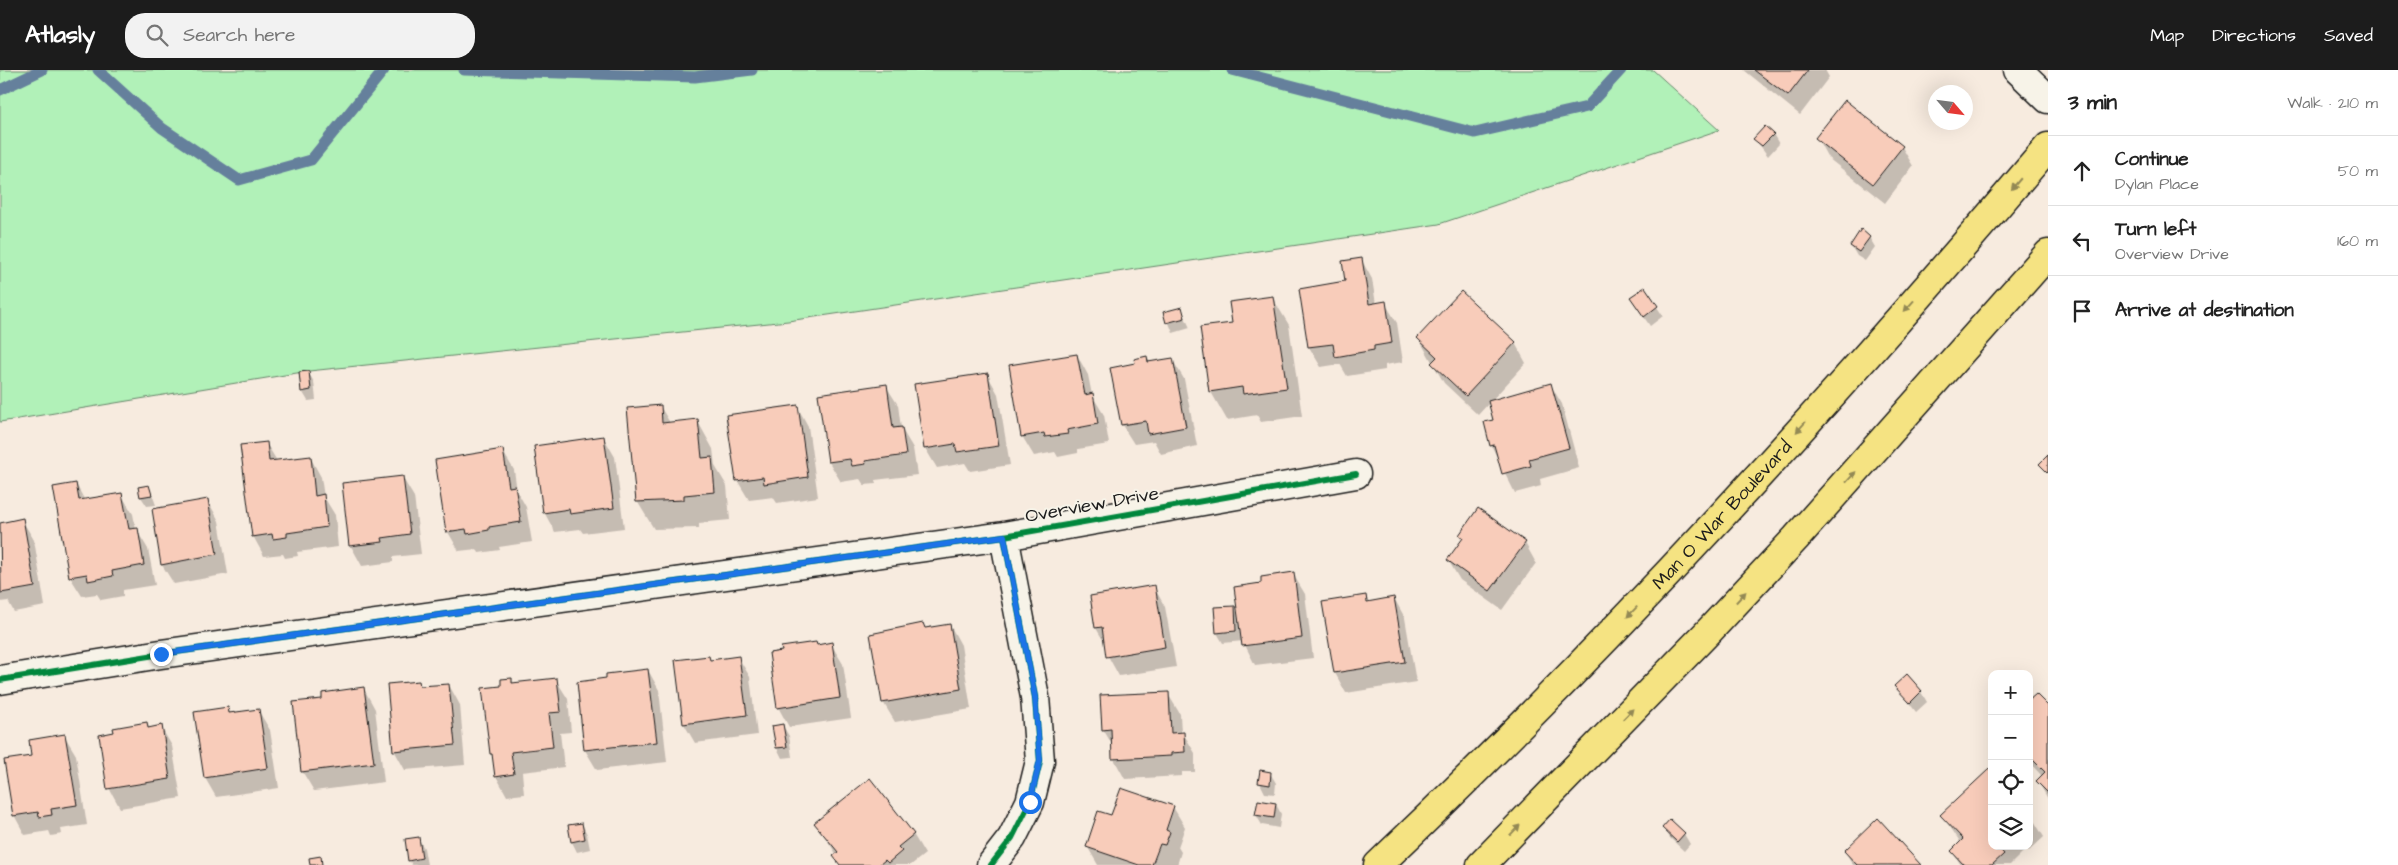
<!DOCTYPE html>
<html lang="en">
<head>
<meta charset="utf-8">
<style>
  :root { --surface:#fff; --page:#f2f2f2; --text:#222; --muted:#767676; --line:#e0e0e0; --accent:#1c1c1c }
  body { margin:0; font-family:"Architects Daughter",sans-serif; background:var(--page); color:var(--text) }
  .controls { position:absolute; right:15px; bottom:15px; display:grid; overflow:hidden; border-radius:10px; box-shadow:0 5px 20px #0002 }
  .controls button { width:45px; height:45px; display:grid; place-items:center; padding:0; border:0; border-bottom:1px solid var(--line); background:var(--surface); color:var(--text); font:25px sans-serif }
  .compass { position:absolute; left:1928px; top:15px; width:45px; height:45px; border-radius:50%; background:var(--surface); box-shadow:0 5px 20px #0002; rotate:118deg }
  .stop { position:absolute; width:15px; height:15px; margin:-11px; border:4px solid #1a73e8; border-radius:50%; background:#fff }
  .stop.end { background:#1a73e8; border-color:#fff; box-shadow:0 1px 5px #0008 }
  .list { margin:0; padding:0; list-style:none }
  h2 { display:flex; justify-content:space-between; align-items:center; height:65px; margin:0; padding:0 20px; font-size:21px }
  h2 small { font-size:16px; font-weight:400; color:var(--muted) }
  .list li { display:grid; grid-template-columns:32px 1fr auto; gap:15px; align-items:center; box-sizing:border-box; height:70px; padding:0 20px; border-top:1px solid var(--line) }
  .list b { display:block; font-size:19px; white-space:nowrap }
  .list p { margin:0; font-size:16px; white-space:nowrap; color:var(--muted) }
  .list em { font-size:16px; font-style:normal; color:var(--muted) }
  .icon { flex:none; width:28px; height:28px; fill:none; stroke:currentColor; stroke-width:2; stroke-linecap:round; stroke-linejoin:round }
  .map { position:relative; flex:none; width:2048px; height:795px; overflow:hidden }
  header { display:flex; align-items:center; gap:30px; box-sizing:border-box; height:70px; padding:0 25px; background:var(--accent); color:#fff }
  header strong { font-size:24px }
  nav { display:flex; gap:28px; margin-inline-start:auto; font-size:18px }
  .search { width:350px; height:45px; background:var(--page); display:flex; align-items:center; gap:12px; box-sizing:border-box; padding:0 18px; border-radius:20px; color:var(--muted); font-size:19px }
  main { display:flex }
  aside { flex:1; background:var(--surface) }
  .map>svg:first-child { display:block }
  .green { fill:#b1f1b8; stroke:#66866a }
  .shadow { fill:#0003 }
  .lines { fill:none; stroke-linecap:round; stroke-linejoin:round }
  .stream { stroke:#65809c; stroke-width:11 }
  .building { fill:#f8ccba; stroke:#1c1c1c }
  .minor-casing { stroke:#1c1c1c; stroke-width:31 }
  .major-casing { stroke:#1c1c1c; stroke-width:31 }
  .minor { stroke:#f7f3e8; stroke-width:28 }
  .major { stroke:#f5e382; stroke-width:28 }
  .cycleway-casing { stroke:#f7f3e8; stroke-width:9 }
  .cycleway { stroke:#00873e; stroke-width:6 }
  .oneway { fill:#938954 }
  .route { stroke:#1a73e8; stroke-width:6 }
  .labels { text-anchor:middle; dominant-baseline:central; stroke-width:4; stroke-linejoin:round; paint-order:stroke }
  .street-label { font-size:19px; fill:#1c1c1c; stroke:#f7f3e8 }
</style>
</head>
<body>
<header>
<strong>Atlasly</strong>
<div class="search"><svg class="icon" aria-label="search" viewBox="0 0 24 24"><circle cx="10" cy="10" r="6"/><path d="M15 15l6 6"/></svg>Search here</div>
<nav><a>Map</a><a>Directions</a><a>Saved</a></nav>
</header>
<main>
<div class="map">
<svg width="2048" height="795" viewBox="0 0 2048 795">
  <rect width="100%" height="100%" fill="#f7ebdf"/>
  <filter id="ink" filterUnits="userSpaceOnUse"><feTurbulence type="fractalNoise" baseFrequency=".02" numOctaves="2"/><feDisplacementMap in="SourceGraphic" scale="10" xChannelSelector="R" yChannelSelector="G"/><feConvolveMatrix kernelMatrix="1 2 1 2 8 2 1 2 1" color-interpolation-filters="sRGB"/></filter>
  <g filter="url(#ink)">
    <!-- green -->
    <path class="green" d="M0 0H1653L1719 60 1439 154 788 251 309 301 0 352Z"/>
    <!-- shadow -->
    <path class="shadow" d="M1744 0H1825L1829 7 1800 45Z
      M1773 64 1779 74 1768 86 1755 69Z
      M1817 68 1902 77 1913 96 1885 133 1828 88Z
      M1869 167 1875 177 1865 191 1857 186 1851 176Z
      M1361 189 1372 209 1376 234 1385 233 1397 253 1403 292 1385 295V300L1347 306 1340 294 1321 297 1309 277 1300 220 1347 212Z
      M1272 227 1289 255 1302 346 1261 352 1257 345 1227 350 1211 322 1233 254Z
      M1631 228 1657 237 1663 246 1650 256Z
      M1181 238 1190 258 1173 263 1165 243Z
      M1419 269 1515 273 1526 293 1491 331 1550 314 1562 334 1579 398 1540 409 1541 416 1515 423 1491 375 1494 351 1489 333 1478 345 1444 313Z
      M1077 285 1088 305 1092 325 1104 345 1109 374 1078 379V383L1058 387 1055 382 1034 386 1022 366Z
      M1147 288 1150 293 1172 289 1184 309 1197 376 1161 384 1154 371 1134 374 1122 355Z
      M308 302 314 312 316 330 308 331 302 321Z
      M987 304 998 324 1010 395 970 401 965 393 937 398 925 378Z
      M886 316 898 335 901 358 913 378 917 405 875 410 876 414 864 415 860 409 841 412 829 392 820 325Z
      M660 336 670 353 697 350 713 379 715 396 727 416 730 450 699 453V458L654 459 637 431Z
      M797 336 808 356 818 427 777 433 773 427 749 430 737 410Z
      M604 368 615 387 624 458 583 463 580 459 555 462 544 442Z
      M266 373 277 391 310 387 321 407 324 427 335 445 338 477 297 482 298 486 285 488 283 484 264 486 253 466Z
      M502 380 514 400 517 421 526 437 532 472 499 477 500 480 479 483 477 479 459 481 448 462Z
      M402 407 414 427 421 484 393 487V492L362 496 351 476 344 414Z
      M76 414 85 431 121 424 133 444 136 459 148 479 155 515 123 520V526L101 530 97 524 82 526 70 507Z
      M149 416 156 435 147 436 141 427Z
      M208 431 219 451 228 504 174 514 162 495Z
      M22 450 34 470 45 536 14 542 8 531 0 532V454Z
      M1460 465 1525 473 1536 493 1502 540 1460 510 1448 490 1463 469Z
      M1293 504 1305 524 1313 588 1255 595 1243 571 1223 573 1217 563 1234 537 1239 546 1262 514Z
      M1154 517 1165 537 1176 597 1119 606 1108 586 1106 575 1096 558 1091 527Z
      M1365 526 1369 533 1394 528 1405 548 1416 612 1346 623 1335 603 1324 533Z
      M923 554 926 559 950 555 961 575 971 639 895 652 883 632Z
      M831 574 843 594 851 648 789 657 778 637 817 576Z
      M709 587 711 591 738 587 750 607 757 665 695 673 684 654Z
      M648 600 659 620 667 692 597 700 585 680 578 613 607 609Z
      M1906 606 1921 622 1927 632 1916 642 1896 616Z
      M511 609 514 614 556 610 568 629 571 662 560 663 564 697 522 702 524 724 507 726 496 706 494 689 491 684 503 617Z
      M419 612 421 618 449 615 460 635 465 695 405 700 394 680Z
      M364 619 375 639 384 712 314 721 302 701Z
      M1168 624 1180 644 1181 663H1183L1195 683V702H1182V706L1125 709 1114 689 1113 676 1103 659Z
      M2029 631 2048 638V729L2038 711 2042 706 2029 692Z
      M227 638 231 644 258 640 270 660 279 718 216 727 205 708Z
      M146 653 150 659 161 657 172 676 181 728 120 738 109 718Z
      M783 656 789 666 792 687 782 688 777 678Z
      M64 665 76 685 87 755 61 759 62 764 51 766 49 761 25 765 14 745 32 687Z
      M1270 703 1276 713 1275 724 1265 723 1260 713Z
      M1276 734 1281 744 1279 758 1262 755 1256 745Z
      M1173 737 1185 757 1178 777 1181 782 1177 795H1098L1087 776 1112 747Z
      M2029 743 2044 767 2029 781 2027 778 2010 795H1961L1952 781 1961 773 1942 745 1992 776H2029Z
      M1670 751 1684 764 1690 774 1684 781 1670 768 1664 758Z
      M816 753 913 764 925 784 911 795H840L835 787 837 785Z
      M582 754 587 764 590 779 577 782 572 772Z
      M418 768 424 778 427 795H412L409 790Z
      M1845 781 1920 795H1853Z"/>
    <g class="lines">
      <!-- stream -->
      <path class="stream" d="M98 0 162 58 239 110 311 90 384 0
        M464 0 695 7 752 0
        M1232 0 1475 63 1587 37 1621 0
        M0 20 42 0"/>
    </g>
    <!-- building -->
    <path class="building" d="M1754 0H1808L1788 26Z
      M1845 30 1903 76 1873 114 1815 68Z
      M1765 56 1774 64 1762 76 1753 69Z
      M1861 159 1870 167 1859 182 1850 176Z
      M1362 188 1369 234 1386 231 1392 273 1374 276V280L1335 287 1333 274 1308 277 1299 219 1345 211 1342 191Z
      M1645 217 1658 236 1644 247 1630 227Z
      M1461 221 1516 272 1466 326 1431 293 1437 287 1417 268Z
      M1273 226 1287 318 1243 324 1242 317 1209 322 1200 257 1232 253 1229 232Z
      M1182 237 1185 248 1166 253 1163 242Z
      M1077 284 1085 325 1093 323 1098 354 1067 360 1068 364 1045 367 1044 363 1021 367 1009 295Z
      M1147 286 1148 292 1173 288 1186 357 1148 364 1146 351 1121 355 1110 298 1135 293 1134 289Z
      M309 301 311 320 301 322 299 302Z
      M988 303 999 376 957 382 955 374 924 379 914 314Z
      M1551 313 1569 378 1529 389 1531 396 1502 404 1494 375 1490 376 1484 352 1493 350 1488 331Z
      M887 314 893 358 902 357 906 385 865 391 866 394 852 396 850 389 828 392 818 324Z
      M661 335 662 353 698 349 702 388 712 387 715 422 684 425V430L636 432 627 338Z
      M798 335 808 407 764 414 763 407 736 411 726 345Z
      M604 366 614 438 570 444 569 439 543 443 534 376Z
      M267 372 269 391 311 386 315 426 324 424 327 457 287 463V467L273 469 272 464 252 467 240 375Z
      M503 379 509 417 515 416 521 452 489 457V460L467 464 466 459 446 462 435 390Z
      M2048 385V403L2039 394Z
      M403 406 410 464 382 468 383 472 349 476 342 413Z
      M76 413 79 430 122 423 129 459 138 458 144 495 112 501 113 506 88 511 87 504 69 507 53 417Z
      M149 415 152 425 140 427 138 417Z
      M208 429 217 484 161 495 152 439Z
      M1478 438 1526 472 1490 521 1447 490 1463 468 1459 465Z
      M23 448 35 517 1 523 0 453Z
      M1294 502 1302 568 1242 576 1234 517 1261 513V507Z
      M1155 515 1165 577 1106 587 1102 557 1095 558 1090 526Z
      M1366 525 1367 532 1394 527 1405 592 1334 603 1322 532Z
      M1235 536 1236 561 1216 563 1214 537Z
      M923 553 925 558 950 554 961 619 882 633 870 564Z
      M816 572 817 575 832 572 840 628 777 638 769 583 782 581 781 577Z
      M709 586 710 590 739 586 747 645 683 654 675 590Z
      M648 599 657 672 584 680 577 612 606 608V604Z
      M1907 604 1922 621 1910 633 1894 616Z
      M512 608V613L557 608 561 642 549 643 553 677 511 682 514 704 495 707 492 684H490L482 618 501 616V609Z
      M419 611 420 616 449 614 455 675 393 681 387 614Z
      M364 617 374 693 301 702 293 632 322 629V623Z
      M1169 622 1171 663 1184 662 1185 682 1171 683V686L1112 689 1111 659 1102 660 1100 625Z
      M2036 624 2048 636V723L2036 711 2045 702 2029 686V630Z
      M228 637 229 643 259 639 268 698 204 708 194 642Z
      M147 652 148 658 162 655 170 709 107 719 99 665 114 662 113 658Z
      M783 654 787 677 776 678 772 656Z
      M65 664 77 735 51 739 52 745 39 747 38 742 13 746 4 690 31 686 29 670Z
      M1989 699 1992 701V776H1997L2004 784 1992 795H1964L1951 781 1963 769 1940 745Z
      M1260 700 1271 702 1270 715 1258 713Z
      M870 708 914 764 898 777 902 781 888 793 885 790 879 795H840L833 786 838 782 814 753Z
      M1121 718 1174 736 1166 760 1170 762 1165 775 1160 774 1152 795H1139L1086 777 1098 741 1111 745Z
      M1258 730 1276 733 1274 748 1255 745Z
      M1878 748 1921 795H1857L1844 781Z
      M1670 749 1685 763 1677 772 1662 758Z
      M582 753 585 769 571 772 568 755Z
      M419 767 422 788 408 791 405 769Z
      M321 786 322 795H310L309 788Z"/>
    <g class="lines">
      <defs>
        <path id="minor" d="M2018 0 2048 29
          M0 610 161 584 1004 466 1356 404
          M991 795 1012 768 1030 732 1040 691 1035 627 1004 466"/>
        <g id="major">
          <path id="s1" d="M1378 795C1616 569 1836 326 2048 77"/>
          <path d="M1481 795 1710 560 1796 468 2048 184"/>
        </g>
      </defs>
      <!-- minor casing -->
      <use href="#minor" class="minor-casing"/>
      <!-- major casing -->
      <use href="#major" class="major-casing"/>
      <!-- minor -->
      <use href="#minor" class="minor"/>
      <!-- major -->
      <use href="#major" class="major"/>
      <defs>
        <path id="cycleway" d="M0 610 161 584 1004 466 1356 404
          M991 795 1012 768 1030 732 1040 691 1035 627 1004 466"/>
      </defs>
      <!-- cycleway casing -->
      <use href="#cycleway" class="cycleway-casing"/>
      <!-- cycleway -->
      <use href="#cycleway" class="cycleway"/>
    </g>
    <!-- one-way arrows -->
    <defs><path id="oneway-solid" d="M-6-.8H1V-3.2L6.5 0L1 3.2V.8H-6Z" transform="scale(1.25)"/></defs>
    <g class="oneway">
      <use href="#oneway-solid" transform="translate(2016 114) rotate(130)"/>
      <use href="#oneway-solid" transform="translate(1909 236) rotate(132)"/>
      <use href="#oneway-solid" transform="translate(1801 357) rotate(132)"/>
      <use href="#oneway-solid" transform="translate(1851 407) rotate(-48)"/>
      <use href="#oneway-solid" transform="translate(1741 527) rotate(-47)"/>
      <use href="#oneway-solid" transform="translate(1632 542) rotate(134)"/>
      <use href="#oneway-solid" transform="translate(1628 644) rotate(-46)"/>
      <use href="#oneway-solid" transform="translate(1515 760) rotate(-46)"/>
    </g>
  </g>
  <g class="lines" filter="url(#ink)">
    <!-- route -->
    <path class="route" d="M161 584 1004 466 1035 627 1040 690 1030 732"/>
  </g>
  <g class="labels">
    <!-- street labels -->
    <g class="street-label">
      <text transform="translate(1092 435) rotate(-10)">Overview Drive</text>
      <text stroke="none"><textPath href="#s1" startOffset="491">Man O War Boulevard</textPath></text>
    </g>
  </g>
</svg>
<div class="controls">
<button>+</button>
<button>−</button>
<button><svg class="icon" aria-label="locate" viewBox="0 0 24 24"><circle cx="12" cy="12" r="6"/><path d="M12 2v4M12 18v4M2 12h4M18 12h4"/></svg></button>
<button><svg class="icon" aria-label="layers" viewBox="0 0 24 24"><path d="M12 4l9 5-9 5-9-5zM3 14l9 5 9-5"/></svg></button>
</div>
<svg class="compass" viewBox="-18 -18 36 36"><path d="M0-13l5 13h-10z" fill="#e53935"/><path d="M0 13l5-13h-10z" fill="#767676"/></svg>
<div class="stop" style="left:1030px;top:732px"></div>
<div class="stop end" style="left:161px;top:584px"></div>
</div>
<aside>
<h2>3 min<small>Walk · 210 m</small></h2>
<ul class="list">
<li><svg class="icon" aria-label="ahead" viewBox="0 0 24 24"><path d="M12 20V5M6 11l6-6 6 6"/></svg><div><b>Continue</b><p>Dylan Place</p></div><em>50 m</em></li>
<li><svg class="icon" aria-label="left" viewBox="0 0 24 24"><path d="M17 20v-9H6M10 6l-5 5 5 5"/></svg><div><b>Turn left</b><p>Overview Drive</p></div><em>160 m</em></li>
<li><svg class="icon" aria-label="arrive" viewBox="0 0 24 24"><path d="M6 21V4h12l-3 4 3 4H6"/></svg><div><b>Arrive at destination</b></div></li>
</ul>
</aside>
</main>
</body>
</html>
